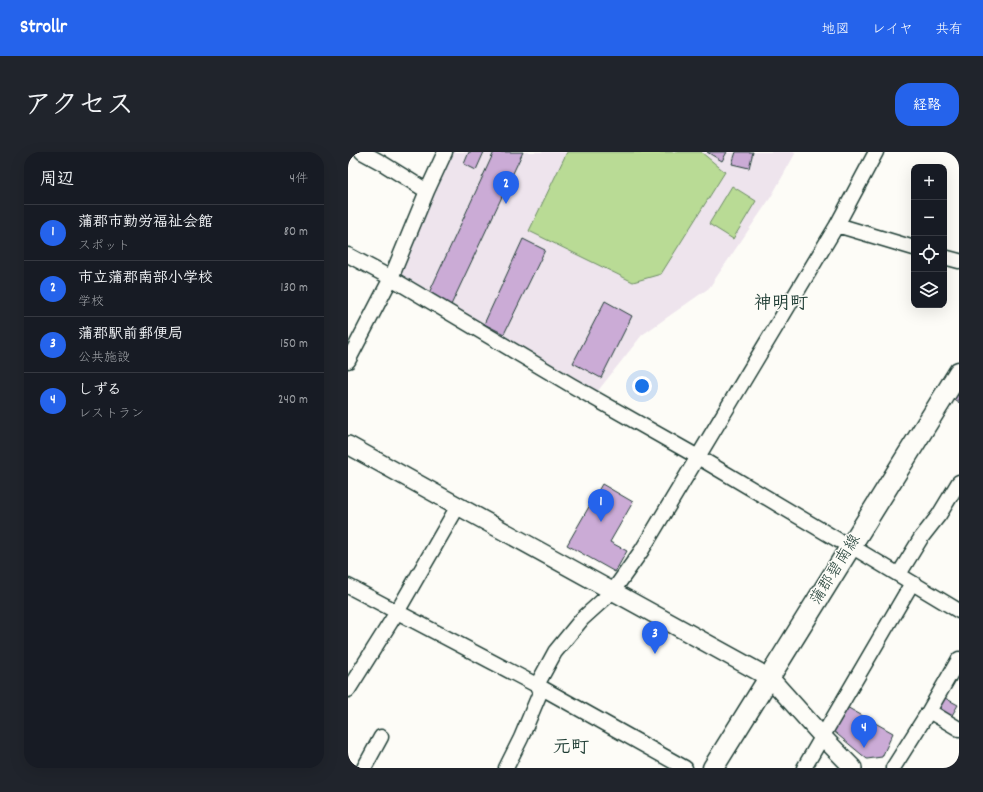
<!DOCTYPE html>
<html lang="ja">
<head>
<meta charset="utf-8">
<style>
  :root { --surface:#171b24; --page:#20242c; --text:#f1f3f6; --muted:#9ea1a6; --line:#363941; --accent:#2563eb }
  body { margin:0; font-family:Dekko,"Klee One",sans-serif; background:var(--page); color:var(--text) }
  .controls { position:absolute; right:12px; top:12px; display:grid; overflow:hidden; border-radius:8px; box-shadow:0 4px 16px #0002 }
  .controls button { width:36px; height:36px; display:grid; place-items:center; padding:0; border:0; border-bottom:1px solid var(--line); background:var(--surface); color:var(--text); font:20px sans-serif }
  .you { position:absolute; left:294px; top:234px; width:14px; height:14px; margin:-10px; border:3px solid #fff; border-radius:50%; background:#1a73e8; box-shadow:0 0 0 6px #1a73e833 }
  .badge { display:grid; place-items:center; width:26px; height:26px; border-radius:50%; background:var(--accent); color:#fff; font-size:13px; font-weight:700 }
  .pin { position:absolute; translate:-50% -33px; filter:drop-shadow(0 1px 2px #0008) }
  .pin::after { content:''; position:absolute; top:21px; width:14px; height:12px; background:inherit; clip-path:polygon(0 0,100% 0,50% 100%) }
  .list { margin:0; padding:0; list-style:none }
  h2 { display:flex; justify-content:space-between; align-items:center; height:52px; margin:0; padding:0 16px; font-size:17px }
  h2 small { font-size:13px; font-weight:400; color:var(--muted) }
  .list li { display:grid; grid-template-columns:26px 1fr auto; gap:12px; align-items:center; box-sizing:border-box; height:56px; padding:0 16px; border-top:1px solid var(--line) }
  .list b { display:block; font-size:15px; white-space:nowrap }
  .list p { margin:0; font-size:13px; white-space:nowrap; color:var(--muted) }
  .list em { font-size:13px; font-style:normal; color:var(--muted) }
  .icon { flex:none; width:22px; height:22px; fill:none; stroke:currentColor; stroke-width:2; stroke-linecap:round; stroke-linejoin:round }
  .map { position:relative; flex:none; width:611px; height:616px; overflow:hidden; border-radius:16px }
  header { display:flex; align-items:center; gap:24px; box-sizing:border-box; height:56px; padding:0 20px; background:var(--accent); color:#fff }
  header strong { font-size:19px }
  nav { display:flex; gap:22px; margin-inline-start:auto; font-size:14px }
  .intro { display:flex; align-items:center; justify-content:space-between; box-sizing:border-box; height:96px; padding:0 24px }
  h1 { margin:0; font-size:28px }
  .button { padding:10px 18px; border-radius:16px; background:var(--accent); color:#fff; font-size:14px; font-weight:700 }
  main { display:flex; gap:24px; padding:0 24px }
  aside { flex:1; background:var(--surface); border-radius:16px; box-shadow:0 4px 16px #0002 }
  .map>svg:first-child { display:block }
  .built { fill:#eee4ed }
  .green { fill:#b9db95; stroke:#6c8c64 }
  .building { fill:#cbabd6; stroke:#1f3d34 }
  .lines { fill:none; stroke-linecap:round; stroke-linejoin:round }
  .minor-casing { stroke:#1f3d34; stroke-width:17 }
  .tertiary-casing { stroke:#1f3d34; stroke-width:20 }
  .secondary-casing { stroke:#1f3d34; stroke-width:23 }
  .minor { stroke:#fdfcf7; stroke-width:14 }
  .tertiary { stroke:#fdfcf7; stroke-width:17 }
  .secondary { stroke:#fdfcf7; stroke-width:20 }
  .labels { text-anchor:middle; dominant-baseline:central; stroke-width:3; stroke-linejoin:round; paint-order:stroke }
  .street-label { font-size:16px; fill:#1f3d34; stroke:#fdfcf7 }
  .quarter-label { font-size:18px; font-weight:bold; fill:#1f3d34; stroke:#fdfcf7 }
</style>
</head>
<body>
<header>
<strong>Strollr</strong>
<nav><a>地図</a><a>レイヤ</a><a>共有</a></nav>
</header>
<div class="intro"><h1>アクセス</h1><a class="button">経路</a></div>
<main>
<aside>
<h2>周辺<small>4件</small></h2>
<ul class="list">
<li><span class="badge">1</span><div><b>蒲郡市勤労福祉会館</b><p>スポット</p></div><em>80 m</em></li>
<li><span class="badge">2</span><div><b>市立蒲郡南部小学校</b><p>学校</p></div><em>130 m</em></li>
<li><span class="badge">3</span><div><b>蒲郡駅前郵便局</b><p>公共施設</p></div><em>150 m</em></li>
<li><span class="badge">4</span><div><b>しずる</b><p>レストラン</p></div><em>240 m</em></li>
</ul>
</aside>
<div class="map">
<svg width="611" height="616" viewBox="0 0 611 616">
  <rect width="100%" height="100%" fill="#fdfcf7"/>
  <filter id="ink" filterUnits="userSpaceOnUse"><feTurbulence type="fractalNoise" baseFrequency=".025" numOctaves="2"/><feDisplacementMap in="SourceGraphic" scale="8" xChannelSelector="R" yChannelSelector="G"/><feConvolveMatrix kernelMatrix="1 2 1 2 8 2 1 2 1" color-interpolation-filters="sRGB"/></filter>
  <g filter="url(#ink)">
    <!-- built -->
    <path class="built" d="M97 0H448L423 45 361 136 294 183 245 245 43 126Z"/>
    <!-- green -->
    <path class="green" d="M219 0H353L377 20 313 122 285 130 181 79Z
      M384 34 408 49 385 87 361 72Z"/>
    <!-- building -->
    <path class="building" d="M121 0H136L128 18 116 12Z
      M146 0H175L103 153 81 141Z
      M359 0H379L374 9Z
      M388 0H405L401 16 384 12Z
      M175 87 197 98 156 182 136 172Z
      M257 149 284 164 253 226 225 211Z
      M611 236V251L605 247Z
      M254 332 285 350 262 390 279 399 267 420 219 393Z
      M597 546 610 553 603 565 590 558Z
      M497 554 545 581 534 605 519 607 484 578Z"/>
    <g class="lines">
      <defs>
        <path id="minor" d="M14 0 34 11 79 39
          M489 73 566 96
          M0 103 43 126 223 233 350 305 490 388 503 394 611 459
          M596 105 611 109
          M0 209 43 126 79 39 97 0
          M551 422 573 386 591 363 611 330
          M0 434 194 536 337 616
          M189 533 207 500 234 467 265 439 294 398 489 73 528 0
          M0 538 49 460 110 354
          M581 559 611 577
          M16 616 33 585
          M158 616 173 586 194 536
          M456 616 564 431
          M545 616 581 559 611 507"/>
        <path id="tertiary" d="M0 293 110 354 422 526 474 584 505 616"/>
        <path id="secondary" d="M365 616 611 220"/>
      </defs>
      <!-- minor casing -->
      <use href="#minor" class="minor-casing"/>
      <!-- tertiary casing -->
      <use href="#tertiary" class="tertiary-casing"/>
      <!-- secondary casing -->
      <use href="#secondary" class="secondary-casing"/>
      <!-- minor -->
      <use href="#minor" class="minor"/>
      <!-- tertiary -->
      <use href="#tertiary" class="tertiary"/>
      <!-- secondary -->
      <use href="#secondary" class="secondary"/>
    </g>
  </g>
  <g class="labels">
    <!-- street labels -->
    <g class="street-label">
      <text transform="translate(488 418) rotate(-58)">蒲郡碧南線</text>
    </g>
    <!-- quarter labels -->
    <g class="quarter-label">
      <text x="433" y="152">神明町</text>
      <text x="223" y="596">元町</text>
    </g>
  </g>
</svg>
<div class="controls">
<button>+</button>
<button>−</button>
<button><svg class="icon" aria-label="locate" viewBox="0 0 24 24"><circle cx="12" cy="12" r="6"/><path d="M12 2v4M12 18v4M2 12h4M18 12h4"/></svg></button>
<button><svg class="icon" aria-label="layers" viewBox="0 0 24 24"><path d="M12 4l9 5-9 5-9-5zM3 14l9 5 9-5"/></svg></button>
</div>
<div class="you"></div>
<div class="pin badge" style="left:253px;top:370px">1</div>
<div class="pin badge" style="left:158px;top:52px">2</div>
<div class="pin badge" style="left:307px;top:502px">3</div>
<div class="pin badge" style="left:516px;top:596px">4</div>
</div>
</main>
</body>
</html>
